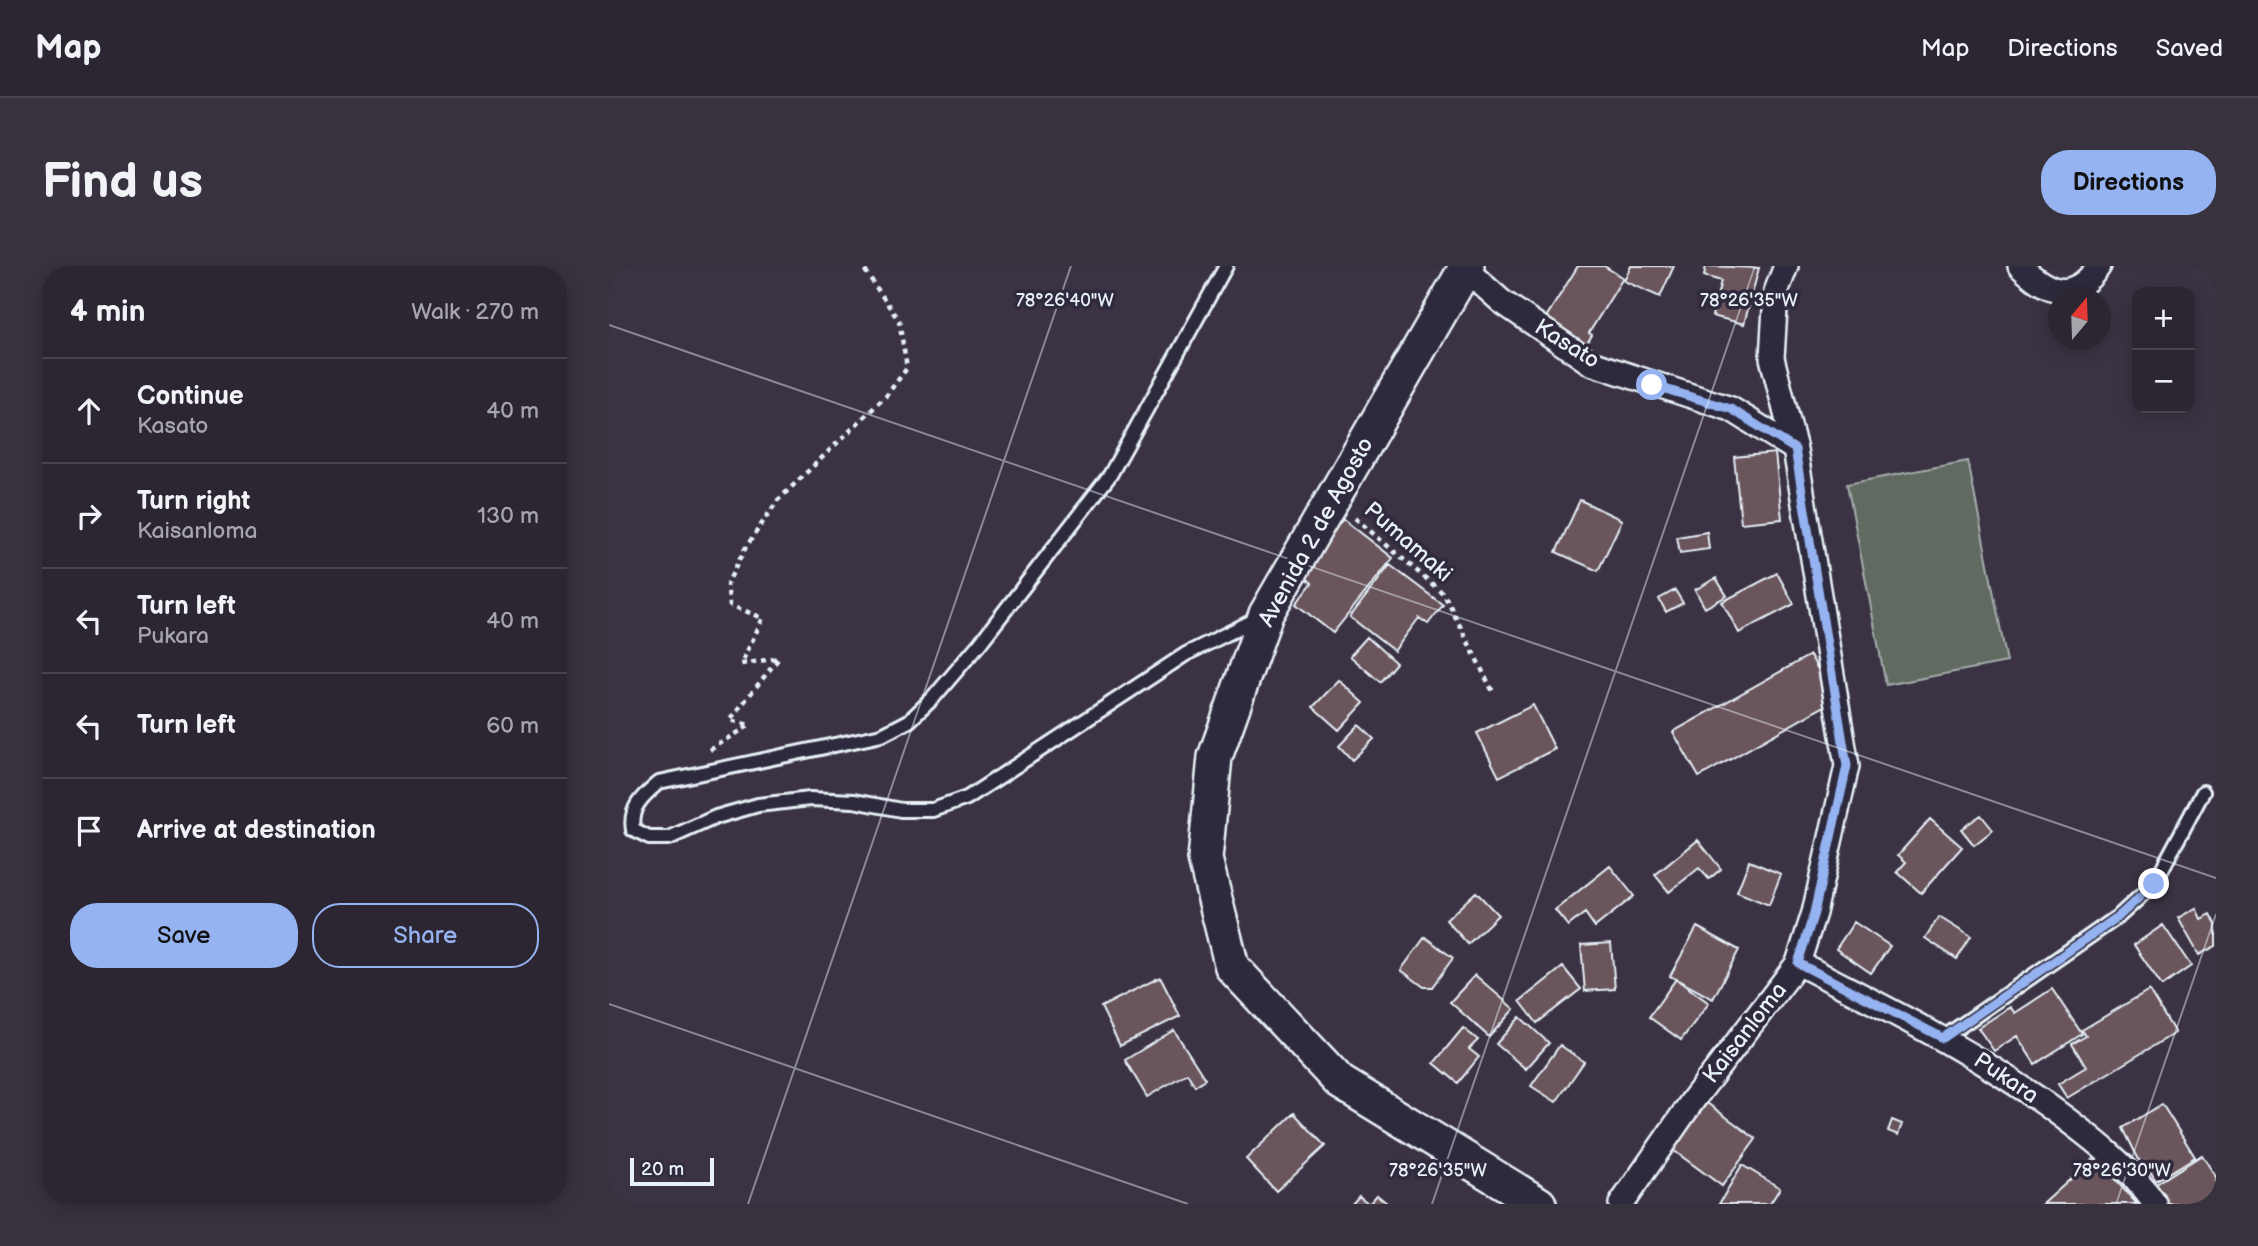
<!DOCTYPE html>
<html lang="en">
<head>
<meta charset="utf-8">
<style>
  :root { --surface:#2c2632; --page:#38323e; --text:#f1f3f6; --muted:#a6a5ac; --line:#48434d; --accent:#95b2f1 }
  body { margin:0; font-family:"Balsamiq Sans",sans-serif; background:var(--page); color:var(--text) }
  .controls { position:absolute; right:21px; top:21px; display:grid; overflow:hidden; border-radius:14px; box-shadow:0 4px 18px #0003 }
  .controls button { width:63px; height:63px; display:grid; place-items:center; padding:0; border:0; border-bottom:2px solid var(--line); background:var(--surface); color:var(--text); font:35px sans-serif }
  .compass { position:absolute; left:1439px; top:21px; width:63px; height:63px; border-radius:50%; background:var(--surface); box-shadow:0 4px 18px #0003; rotate:19deg }
  .scale { position:absolute; left:21px; bottom:18px; width:84px; box-sizing:border-box; padding-left:7px; border:4px solid #e8f1f8; border-top:0; font-size:19px; line-height:24px; white-space:nowrap; color:#e8f1f8; -webkit-text-stroke:5px #2f2a3d; paint-order:stroke }
  .stop { position:absolute; width:21px; height:21px; margin:-16px; border:5px solid #95b2f1; border-radius:50%; background:#fff }
  .stop.end { background:#95b2f1; border-color:#fff; box-shadow:0 2px 7px #0008 }
  .list { margin:0; padding:0; list-style:none }
  h2 { display:flex; justify-content:space-between; align-items:center; height:91px; margin:0; padding:0 28px; font-size:30px }
  h2 small { font-size:23px; font-weight:400; color:var(--muted) }
  .list li { display:grid; grid-template-columns:46px 1fr auto; gap:21px; align-items:center; box-sizing:border-box; height:105px; padding:0 28px; border-top:2px solid var(--line) }
  .list b { display:block; font-size:26px; white-space:nowrap }
  .list p { margin:0; font-size:23px; white-space:nowrap; color:var(--muted) }
  .list em { font-size:23px; font-style:normal; color:var(--muted) }
  .actions { display:flex; gap:14px; padding:21px 28px }
  .actions a { flex:1; padding:16px 0; border:2px solid var(--accent); border-radius:28px; text-align:center; font-size:24px; color:var(--accent) }
  .actions .main { background:var(--accent); color:#111 }
  .icon { flex:none; width:38px; height:38px; fill:none; stroke:currentColor; stroke-width:2; stroke-linecap:round; stroke-linejoin:round }
  .map { position:relative; flex:none; width:1607px; height:938px; overflow:hidden; border-radius:28px }
  header { display:flex; align-items:center; gap:42px; box-sizing:border-box; height:98px; padding:0 35px; background:var(--surface); border-bottom:2px solid var(--line) }
  header strong { font-size:33px }
  nav { display:flex; gap:38px; margin-inline-start:auto; font-size:24px }
  .intro { display:flex; align-items:center; justify-content:space-between; box-sizing:border-box; height:168px; padding:0 42px }
  h1 { margin:0; font-size:49px }
  .button { padding:18px 32px; border-radius:28px; background:var(--accent); color:#111; font-size:24px; font-weight:700 }
  main { display:flex; gap:42px; padding:0 42px }
  aside { flex:1; background:var(--surface); border-radius:28px; box-shadow:0 4px 18px #0003 }
  .map>svg:first-child { display:block }
  .green { fill:#606b60; stroke:#a4aeac; stroke-width:2 }
  .building { fill:#6b555b; stroke:#e8f1f8; stroke-width:2 }
  .lines { fill:none; stroke-linecap:round; stroke-linejoin:round }
  .service-casing { stroke:#e8f1f8; stroke-width:18 }
  .minor-casing { stroke:#e8f1f8; stroke-width:28 }
  .secondary-casing { stroke:#e8f1f8; stroke-width:38 }
  .path { stroke:#e8f1f8; stroke-width:4.5; stroke-dasharray:5 5; stroke-linecap:butt }
  .service { stroke:#2f2a3d; stroke-width:12 }
  .minor { stroke:#2f2a3d; stroke-width:23 }
  .secondary { stroke:#2f2a3d; stroke-width:33 }
  .route { stroke:#95b2f1; stroke-width:9 }
  .ticks { fill:none; stroke:#e8f1f8; stroke-width:2; stroke-opacity:0.45 }
  .labels { text-anchor:middle; dominant-baseline:central; stroke-width:7; stroke-linejoin:round; paint-order:stroke }
  .street-label { font-size:23px; fill:#e8f1f8; stroke:#2f2a3d }
  .ticks-label { font-size:18px; text-anchor:middle; fill:#e8f1f8; stroke:#2f2a3d; stroke-width:7; stroke-linejoin:round; paint-order:stroke }
</style>
</head>
<body>
<header>
<strong>Map</strong>
<nav><a>Map</a><a>Directions</a><a>Saved</a></nav>
</header>
<div class="intro"><h1>Find us</h1><a class="button">Directions</a></div>
<main>
<aside>
<h2>4 min<small>Walk · 270 m</small></h2>
<ul class="list">
<li><svg class="icon" aria-label="ahead" viewBox="0 0 24 24"><path d="M12 20V5M6 11l6-6 6 6"/></svg><div><b>Continue</b><p>Kasato</p></div><em>40 m</em></li>
<li><svg class="icon" aria-label="right" viewBox="0 0 24 24"><path d="M7 20v-9h11M14 6l5 5-5 5"/></svg><div><b>Turn right</b><p>Kaisanloma</p></div><em>130 m</em></li>
<li><svg class="icon" aria-label="left" viewBox="0 0 24 24"><path d="M17 20v-9H6M10 6l-5 5 5 5"/></svg><div><b>Turn left</b><p>Pukara</p></div><em>40 m</em></li>
<li><svg class="icon" aria-label="left" viewBox="0 0 24 24"><path d="M17 20v-9H6M10 6l-5 5 5 5"/></svg><div><b>Turn left</b></div><em>60 m</em></li>
<li><svg class="icon" aria-label="arrive" viewBox="0 0 24 24"><path d="M6 21V4h12l-3 4 3 4H6"/></svg><div><b>Arrive at destination</b></div></li>
</ul>
<div class="actions"><a class="main">Save</a><a>Share</a></div>
</aside>
<div class="map">
<svg width="1607" height="938" viewBox="0 0 1607 938">
  <rect width="100%" height="100%" fill="#3b3343"/>
  <filter id="ink" filterUnits="userSpaceOnUse"><feTurbulence type="fractalNoise" baseFrequency=".0143" numOctaves="2"/><feDisplacementMap in="SourceGraphic" scale="14" xChannelSelector="R" yChannelSelector="G"/><feConvolveMatrix kernelMatrix="1 2 1 2 8 2 1 2 1" color-interpolation-filters="sRGB"/></filter>
  <g filter="url(#ink)">
    <!-- green -->
    <path class="green" d="M1359 195 1398 396 1277 419 1238 218Z"/>
    <!-- building -->
    <path class="building" d="M969 0H995L1014 12 980 67 983 69 977 79 936 53Z
      M1022 0H1065L1051 31 1015 15Z
      M1097 0 1150 2 1135 58 1103 50 1112 15 1095 10Z
      M1166 187 1173 253 1132 257 1125 191Z
      M971 234 1013 254 989 305 947 286Z
      M734 253 784 292 724 367 687 338 703 317 691 307Z
      M1098 266 1100 283 1071 287 1068 271Z
      M781 299 834 339 819 358 810 352 785 385 741 351Z
      M1168 307 1185 338 1130 367 1113 336Z
      M1107 312 1118 330 1096 342 1086 324Z
      M1066 324 1074 337 1057 346 1050 333Z
      M758 371 787 397 771 416 741 390Z
      M1201 389 1226 434 1090 511 1064 466Z
      M730 414 755 437 730 464 704 441Z
      M924 439 946 483 890 511 868 467Z
      M750 459 765 473 743 494 730 480Z
      M1372 549 1384 564 1365 579 1352 563Z
      M1321 553 1353 581 1312 627 1288 606 1297 596 1289 589Z
      M1089 574 1112 603 1100 613 1090 602 1060 626 1046 609Z
      M1140 595 1172 608 1160 639 1128 626Z
      M1001 600 1025 630 986 661 976 647 959 660 946 644Z
      M867 626 889 649 859 678 837 654Z
      M1587 642 1592 653 1602 648 1607 658V680L1590 689 1569 652Z
      M1330 651 1362 671 1348 693 1316 672Z
      M1245 656 1281 680 1262 707 1227 683Z
      M1554 659 1582 700 1553 720 1525 679Z
      M1088 661 1130 684 1104 733 1061 710Z
      M816 671 844 692 823 721H815L792 704Z
      M1002 677 1006 723 976 725 972 679Z
      M954 701 972 723 928 757 911 735Z
      M866 709 905 743 880 771 841 736Z
      M551 711 571 750 511 780 492 741Z
      M1067 713 1100 737 1072 774 1040 751Z
      M1443 723 1473 768 1426 798 1408 770 1385 785 1369 762 1401 741 1406 747Z
      M1540 724 1566 767 1458 832 1449 818 1477 801 1463 778 1477 770 1473 764Z
      M911 751 940 777 917 803 887 778Z
      M854 762 869 774 860 783 870 791 849 817 825 797Z
      M565 764 596 813 586 820 578 807 538 831 516 794Z
      M951 779 975 796 947 836 922 820Z
      M1098 837 1147 873 1113 920 1064 884Z
      M1553 838 1586 891 1547 915 1535 896 1532 898 1514 862Z
      M685 847 716 880 667 925 637 893Z
      M1283 854 1293 858 1289 869 1279 865Z
      M1593 889 1607 911V934L1600 938H1556L1544 920Z
      M1486 891 1528 938H1434Z
      M1133 899 1171 922 1161 938H1110Z
      M768 929 779 938H743L750 930 760 938Z"/>
    <g class="lines">
      <defs>
        <path id="service" d="M617 0 501 209 371 377 324 432 300 455 273 469 50 516C34 530 20 541 24 564L40 572H60L107 551 149 539 201 533 245 535 292 544H324L358 532 577 388 648 353
          M1334 772 1510 650 1545 618 1594 526"/>
        <path id="minor" d="M1411 0C1440 28 1464 37 1490 0
          M856 3 892 35 982 97 1122 143 1186 183
          M1189 697C1280 744 1370 788 1453 850 1488 876 1521 902 1546 938
          M1012 938 1084 834 1189 697 1205 647 1238 500 1186 183 1163 92 1167 26 1177 0"/>
        <path id="secondary" d="M858 0 657 348 606 491 596 593 623 701 731 816 930 938"/>
      </defs>
      <!-- service casing -->
      <use href="#service" class="service-casing"/>
      <!-- minor casing -->
      <use href="#minor" class="minor-casing"/>
      <!-- secondary casing -->
      <use href="#secondary" class="secondary-casing"/>
      <!-- path -->
      <path class="path" d="M746 252 835 328 884 426
        M101 484 141 459 121 454 170 392 132 398 154 352 121 339 118 318 137 281 169 234 277 130 298 102 290 55 253 0"/>
      <!-- service -->
      <use href="#service" class="service"/>
      <!-- minor -->
      <use href="#minor" class="minor"/>
      <!-- secondary -->
      <use href="#secondary" class="secondary"/>
    </g>
  </g>
  <g class="lines" filter="url(#ink)">
    <!-- route -->
    <path class="route" d="M1043 119 1122 143 1186 183 1238 500 1205 647 1189 697 1334 772 1510 650 1545 618"/>
  </g>
  <!-- ticks -->
  <path class="ticks" d="M0 59 1607 612M0 738 579 938M139 938 462 0M823 938 1146 0M1507 938 1607 648"/>
  <g class="labels">
    <!-- street labels -->
    <g class="street-label">
      <text transform="translate(958 78) rotate(32)">Kasato</text>
      <text transform="translate(707 266) rotate(-61)">Avenida 2 de Agosto</text>
      <text transform="translate(799 276) rotate(41)">Pumamaki</text>
      <text transform="translate(1136 767) rotate(-52)">Kaisanloma</text>
      <text transform="translate(1397 812) rotate(34)">Pukara</text>
    </g>
  </g>
  <g class="ticks-label">
    <text x="456" y="40">78°26'40"W</text>
    <text x="1140" y="40">78°26'35"W</text>
    <text x="829" y="910">78°26'35"W</text>
    <text x="1513" y="910">78°26'30"W</text>
  </g>
</svg>
<div class="controls">
<button>+</button>
<button>−</button>
</div>
<svg class="compass" viewBox="-18 -18 36 36"><path d="M0-13l5 13h-10z" fill="#e53935"/><path d="M0 13l5-13h-10z" fill="#a6a5ac"/></svg>
<div class="scale">20 m</div>
<div class="stop" style="left:1043px;top:119px"></div>
<div class="stop end" style="left:1545px;top:618px"></div>
</div>
</main>
</body>
</html>
